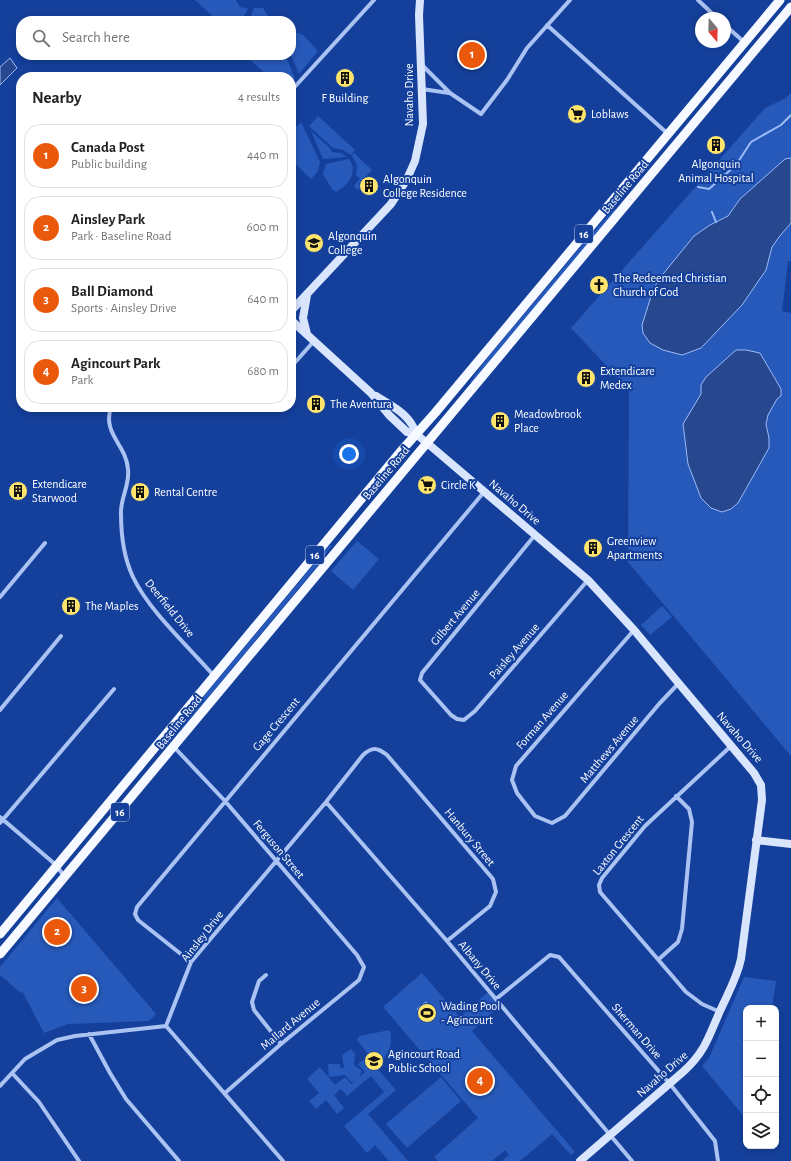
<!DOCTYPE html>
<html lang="en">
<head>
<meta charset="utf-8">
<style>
  :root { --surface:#fff; --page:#f2f2f2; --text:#222; --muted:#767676; --line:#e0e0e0; --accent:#ea580c }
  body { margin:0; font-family:"Alegreya Sans",sans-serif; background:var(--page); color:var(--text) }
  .controls { position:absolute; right:12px; bottom:12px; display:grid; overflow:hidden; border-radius:8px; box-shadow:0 2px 6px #0003 }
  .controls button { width:36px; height:36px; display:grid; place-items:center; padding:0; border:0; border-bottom:1px solid var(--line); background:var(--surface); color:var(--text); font:20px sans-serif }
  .compass { position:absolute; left:695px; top:12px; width:36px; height:36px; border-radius:50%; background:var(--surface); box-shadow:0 2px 6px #0003; rotate:161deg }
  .you { position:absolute; left:349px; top:454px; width:14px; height:14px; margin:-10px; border:3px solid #fff; border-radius:50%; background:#1a73e8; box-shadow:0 0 0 6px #1a73e833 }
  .badge { display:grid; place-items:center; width:26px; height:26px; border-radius:50%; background:var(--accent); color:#fff; font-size:13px; font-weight:700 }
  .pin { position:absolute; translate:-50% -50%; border:2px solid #fff; box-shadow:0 1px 4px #0006 }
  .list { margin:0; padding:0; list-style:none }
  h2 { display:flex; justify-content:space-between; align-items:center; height:52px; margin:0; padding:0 16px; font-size:17px }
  h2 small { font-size:13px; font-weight:400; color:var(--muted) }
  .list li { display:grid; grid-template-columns:26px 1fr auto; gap:12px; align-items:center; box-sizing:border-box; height:64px; margin:0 8px 8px; padding:0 8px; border:1px solid var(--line); border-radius:16px }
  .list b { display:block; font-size:15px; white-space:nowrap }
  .list p { margin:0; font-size:13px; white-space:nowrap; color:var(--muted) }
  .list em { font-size:13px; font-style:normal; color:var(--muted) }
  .icon { flex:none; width:22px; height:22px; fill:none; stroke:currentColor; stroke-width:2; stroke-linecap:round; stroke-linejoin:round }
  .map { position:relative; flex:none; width:791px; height:1161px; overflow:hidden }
  .search { position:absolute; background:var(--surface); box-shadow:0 2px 6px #0003; left:16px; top:16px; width:280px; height:44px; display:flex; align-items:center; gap:10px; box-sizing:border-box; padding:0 14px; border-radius:16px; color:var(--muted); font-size:15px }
  .panel { position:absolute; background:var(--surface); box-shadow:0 2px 6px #0003; left:16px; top:72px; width:280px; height:340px; border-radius:16px }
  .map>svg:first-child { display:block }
  .green { fill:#2759ba }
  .water { fill:#27478e; stroke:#9cbcf6 }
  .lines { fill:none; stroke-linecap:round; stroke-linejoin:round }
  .stream { stroke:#9cbcf6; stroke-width:2 }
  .street { stroke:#aac3f3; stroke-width:4 }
  .secondary { stroke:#d9e5fd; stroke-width:8 }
  .primary { stroke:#f6f9ff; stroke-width:9 }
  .labels { text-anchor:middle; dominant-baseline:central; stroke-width:4; stroke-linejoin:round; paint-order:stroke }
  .shield { fill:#14409c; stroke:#b8c6e1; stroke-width:1 }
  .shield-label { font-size:11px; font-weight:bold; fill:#fff }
  .street-label { font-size:12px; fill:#fff; stroke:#14409c }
  .poi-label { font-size:12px; fill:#fff; stroke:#14409c; text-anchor:start }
</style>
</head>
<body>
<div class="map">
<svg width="791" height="1161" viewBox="0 0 791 1161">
  <rect width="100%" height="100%" fill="#14409c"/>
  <!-- green -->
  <path class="green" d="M195 0H236L240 7 248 9 241 21H218Z
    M254 8H263L271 21H249Z
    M297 33 302 34 318 51 299 74 291 55V35Z
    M245 55H285L295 78 291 83V77H269Z
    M791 93V261H788L782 311 791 313V756L628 562 629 390 571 328 765 108 784 99Z
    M318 116 355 150 351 155 343 150 333 148 309 126Z
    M301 122 320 162 318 171 311 179 291 160V133Z
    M311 131 330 148 332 152 341 153 347 157 323 159Z
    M356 151 355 154 357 156 372 170 359 184 361 186 358 190 354 186 360 178 356 176 357 165 352 156Z
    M349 159C359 171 348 186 336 192L332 189 323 174 326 164Z
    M614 208 616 209 612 217 472 383 470 382 488 357Z
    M357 541 379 559 353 590 331 571Z
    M330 545H332L319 564 164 750 161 747Z
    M662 606 672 617 650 635 641 625Z
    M57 898 156 1014 149 1021 68 1024 44 1033 22 991 21 993 0 975V967Z
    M422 973 460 1017 488 992 499 1006 472 1031 575 1152 571 1155 552 1134 520 1161H502L509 1155 505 1150 492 1161H438L434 1157 478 1118 383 1007Z
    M744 977 776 981 772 1008H746V1119L702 1066 709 1058Z
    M390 1030C393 1046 389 1054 377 1065L357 1040 359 1036Z
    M351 1049 355 1054 354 1065 362 1071 359 1077 365 1072 358 1064 367 1057 396 1090 368 1114 408 1161H389L375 1145 367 1153 344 1126 384 1092 371 1076 347 1096 341 1089 334 1095 344 1108 337 1114 326 1100 316 1109 309 1101 319 1093 307 1079 320 1067 335 1085 345 1077 351 1084 355 1081 351 1082 345 1075 329 1077 328 1064H340V1068H344L342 1055Z
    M441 1077 461 1101 407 1148 386 1124Z"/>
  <!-- water -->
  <path class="water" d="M10 58 17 68 0 85V67Z
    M791 158V223L779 237 772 247 766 270 742 305 701 348 682 355 663 350 650 343 643 333 642 325 653 290 659 279 694 236 710 225 728 216 740 199 785 159Z
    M736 350H746L760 353 781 389V396L777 399 768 415 766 424 769 438V448L738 503 731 509 722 512 711 508 701 498 688 464 683 424 701 394V385L706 377Z
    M426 1002 436 1016 427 1023 417 1009Z"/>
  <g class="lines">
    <!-- stream -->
    <path class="stream" d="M698 187 709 189 736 165 751 142 781 125 791 115
      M712 212 716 222"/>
    <!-- street -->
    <path class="street" d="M698 0 717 18
      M547 25 668 134
      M725 25 744 42
      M421 64 450 93 481 114 507 80 527 48 570 0
      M422 89 449 93
      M291 91 374 0
      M291 367 314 341
      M111 407C102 434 126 444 128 469 130 485 120 499 121 514 121 534 124 558 133 577 149 611 189 647 214 676
      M535 535 422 673 420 680 451 715 457 719 464 720 475 711 588 580
      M0 597 45 543
      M634 630 516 766 512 780 517 793 535 816 552 823 565 816 659 704 678 684
      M0 710 61 636
      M174 747 225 801 357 955 364 967 359 980 281 1044 225 1093
      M326 802 447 941 632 1161
      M0 817 56 865 64 876
      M0 823 114 689
      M659 959 678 942 682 929 692 822 689 809 676 796
      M191 962 138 920 135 914 137 907 484 492
      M266 975 259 981 252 1002 254 1010 281 1044
      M496 999 550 955 559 957 670 1084 715 1141 718 1161
      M720 1012 702 1004 686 992 600 892 599 885 602 878 645 826 731 746
      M166 1026 191 962 326 802 363 755C372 747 377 747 387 755L493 879 496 892 490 906 447 941
      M166 1026 283 1161
      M89 1034 110 1073 126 1099 179 1161
      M12 1073 39 1102 79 1161
      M0 1086 25 1059 57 1040 75 1036 166 1026"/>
    <!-- secondary -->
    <path class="secondary" d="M307 295 303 318 307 334
      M291 311 391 204 407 179 415 161 423 124 419 15 420 0
      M291 320 371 393 389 415 407 432 416 434 433 448 588 580 634 630 754 773 761 785 762 800 741 959C737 978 728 993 720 1011 709 1036 705 1052 684 1071L580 1161
      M376 396C392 406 411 415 416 434
      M756 840 791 844"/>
    <!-- primary -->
    <path class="primary" d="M0 934 402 450 435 413 780 0
      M0 954 791 7"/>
  </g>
  <!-- icons -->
  <defs>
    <symbol id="building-disc" viewBox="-11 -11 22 22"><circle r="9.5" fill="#ffe56c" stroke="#14409c"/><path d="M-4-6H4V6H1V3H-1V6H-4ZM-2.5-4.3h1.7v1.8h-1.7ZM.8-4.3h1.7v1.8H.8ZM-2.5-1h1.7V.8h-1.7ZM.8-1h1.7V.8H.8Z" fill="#111"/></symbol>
    <symbol id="supermarket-disc" viewBox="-11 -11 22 22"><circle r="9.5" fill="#ffe56c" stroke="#14409c"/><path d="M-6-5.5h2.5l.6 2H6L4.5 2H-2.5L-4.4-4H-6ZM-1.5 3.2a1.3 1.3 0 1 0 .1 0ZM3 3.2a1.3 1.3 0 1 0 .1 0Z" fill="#111"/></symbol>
    <symbol id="university-disc" viewBox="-11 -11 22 22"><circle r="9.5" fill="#ffe56c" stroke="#14409c"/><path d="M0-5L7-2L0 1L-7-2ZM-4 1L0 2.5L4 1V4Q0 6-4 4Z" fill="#111"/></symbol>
    <symbol id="church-disc" viewBox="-11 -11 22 22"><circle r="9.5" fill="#ffe56c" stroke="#14409c"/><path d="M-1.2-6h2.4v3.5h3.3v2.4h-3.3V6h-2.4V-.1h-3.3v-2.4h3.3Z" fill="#111"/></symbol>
    <symbol id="stadium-disc" viewBox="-11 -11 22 22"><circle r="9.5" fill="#ffe56c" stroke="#14409c"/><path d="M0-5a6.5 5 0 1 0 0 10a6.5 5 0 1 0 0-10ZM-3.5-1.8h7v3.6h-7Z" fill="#111"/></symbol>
    <symbol id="school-disc" viewBox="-11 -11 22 22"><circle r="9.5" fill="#ffe56c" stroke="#14409c"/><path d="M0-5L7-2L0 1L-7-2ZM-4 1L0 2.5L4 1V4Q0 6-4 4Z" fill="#111"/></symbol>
  </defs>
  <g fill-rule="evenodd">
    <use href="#building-disc" x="334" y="67" width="22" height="22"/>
    <use href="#supermarket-disc" x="566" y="103" width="22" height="22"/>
    <use href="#building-disc" x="705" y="134" width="22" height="22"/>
    <use href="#building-disc" x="358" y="175" width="22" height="22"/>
    <use href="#university-disc" x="303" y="232" width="22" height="22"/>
    <use href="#church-disc" x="588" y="274" width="22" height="22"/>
    <use href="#building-disc" x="575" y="367" width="22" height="22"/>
    <use href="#building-disc" x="305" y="393" width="22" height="22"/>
    <use href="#building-disc" x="489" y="410" width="22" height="22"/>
    <use href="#supermarket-disc" x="416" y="474" width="22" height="22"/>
    <use href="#building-disc" x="7" y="480" width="22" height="22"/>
    <use href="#building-disc" x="129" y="481" width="22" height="22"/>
    <use href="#building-disc" x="582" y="537" width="22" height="22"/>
    <use href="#building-disc" x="60" y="595" width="22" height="22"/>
    <use href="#stadium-disc" x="416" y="1002" width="22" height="22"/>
    <use href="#school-disc" x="363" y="1050" width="22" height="22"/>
  </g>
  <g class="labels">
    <!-- shield labels -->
    <g class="shield">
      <rect x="575" y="225" width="18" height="18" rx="3"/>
      <rect x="306" y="546" width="18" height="18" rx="3"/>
      <rect x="111" y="803" width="18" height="18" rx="3"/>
    </g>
    <g class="shield-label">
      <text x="584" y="234">16</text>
      <text x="315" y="555">16</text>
      <text x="120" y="812">16</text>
    </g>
    <!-- street labels -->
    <g class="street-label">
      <text transform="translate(409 95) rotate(-90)">Navaho Drive</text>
      <text transform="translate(625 187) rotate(-50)">Baseline Road</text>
      <text transform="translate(386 473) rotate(-50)">Baseline Road</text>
      <text transform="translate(515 502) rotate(40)">Navaho Drive</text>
      <text transform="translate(170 608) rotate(51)">Deerfield Drive</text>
      <text transform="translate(455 617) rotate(-50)">Gilbert Avenue</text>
      <text transform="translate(514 651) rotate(-49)">Paisley Avenue</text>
      <text transform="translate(542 720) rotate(-49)">Forman Avenue</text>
      <text transform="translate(179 722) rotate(-51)">Baseline Road</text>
      <text transform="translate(276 724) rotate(-50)">Gage Crescent</text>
      <text transform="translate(740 737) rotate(49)">Navaho Drive</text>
      <text transform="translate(609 749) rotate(-50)">Matthews Avenue</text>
      <text transform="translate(470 837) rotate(50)">Hanbury Street</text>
      <text transform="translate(618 845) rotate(-51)">Laxton Crescent</text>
      <text transform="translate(279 849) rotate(50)">Ferguson Street</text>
      <text transform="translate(202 936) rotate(-52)">Ainsley Drive</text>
      <text transform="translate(480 965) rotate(50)">Albany Drive</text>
      <text transform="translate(290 1024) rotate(-40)">Mallard Avenue</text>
      <text transform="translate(637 1031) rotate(49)">Sherman Drive</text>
      <text transform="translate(662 1074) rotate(-41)">Navaho Drive</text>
    </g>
    <!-- poi labels -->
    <g class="poi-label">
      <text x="345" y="98" text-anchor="middle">F Building</text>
      <text x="591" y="114">Loblaws</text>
      <text x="716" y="164" text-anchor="middle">Algonquin<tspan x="716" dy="14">Animal Hospital</tspan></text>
      <text x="383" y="179">Algonquin<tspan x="383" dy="14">College Residence</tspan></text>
      <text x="328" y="236">Algonquin<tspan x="328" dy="14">College</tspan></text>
      <text x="613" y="278">The Redeemed Christian<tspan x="613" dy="14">Church of God</tspan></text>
      <text x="600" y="371">Extendicare<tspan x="600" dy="14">Medex</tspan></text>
      <text x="330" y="404">The Aventura</text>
      <text x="514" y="414">Meadowbrook<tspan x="514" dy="14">Place</tspan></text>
      <text x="32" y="484">Extendicare<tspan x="32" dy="14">Starwood</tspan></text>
      <text x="441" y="485">Circle K</text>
      <text x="154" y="492">Rental Centre</text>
      <text x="607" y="541">Greenview<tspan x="607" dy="14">Apartments</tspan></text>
      <text x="85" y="606">The Maples</text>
      <text x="441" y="1006">Wading Pool<tspan x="441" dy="14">- Agincourt</tspan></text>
      <text x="388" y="1054">Agincourt Road<tspan x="388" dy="14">Public School</tspan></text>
    </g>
  </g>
</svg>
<div class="controls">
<button>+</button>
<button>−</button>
<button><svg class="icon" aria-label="locate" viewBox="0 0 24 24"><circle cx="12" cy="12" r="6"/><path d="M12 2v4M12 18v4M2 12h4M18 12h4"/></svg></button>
<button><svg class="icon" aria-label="layers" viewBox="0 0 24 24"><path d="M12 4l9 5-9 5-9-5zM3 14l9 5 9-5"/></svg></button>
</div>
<svg class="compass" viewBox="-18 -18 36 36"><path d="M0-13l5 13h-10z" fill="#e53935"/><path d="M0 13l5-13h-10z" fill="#767676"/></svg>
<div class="you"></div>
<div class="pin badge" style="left:472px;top:55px">1</div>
<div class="pin badge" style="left:57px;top:932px">2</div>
<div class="pin badge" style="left:84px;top:989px">3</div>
<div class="pin badge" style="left:480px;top:1081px">4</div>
<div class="search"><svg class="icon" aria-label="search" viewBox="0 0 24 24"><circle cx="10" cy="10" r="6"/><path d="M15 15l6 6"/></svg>Search here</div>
<section class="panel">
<h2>Nearby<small>4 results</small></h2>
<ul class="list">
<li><span class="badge">1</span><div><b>Canada Post</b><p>Public building</p></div><em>440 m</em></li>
<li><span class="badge">2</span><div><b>Ainsley Park</b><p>Park · Baseline Road</p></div><em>600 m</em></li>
<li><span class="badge">3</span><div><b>Ball Diamond</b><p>Sports · Ainsley Drive</p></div><em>640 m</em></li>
<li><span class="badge">4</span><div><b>Agincourt Park</b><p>Park</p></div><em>680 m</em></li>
</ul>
</section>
</div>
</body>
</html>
